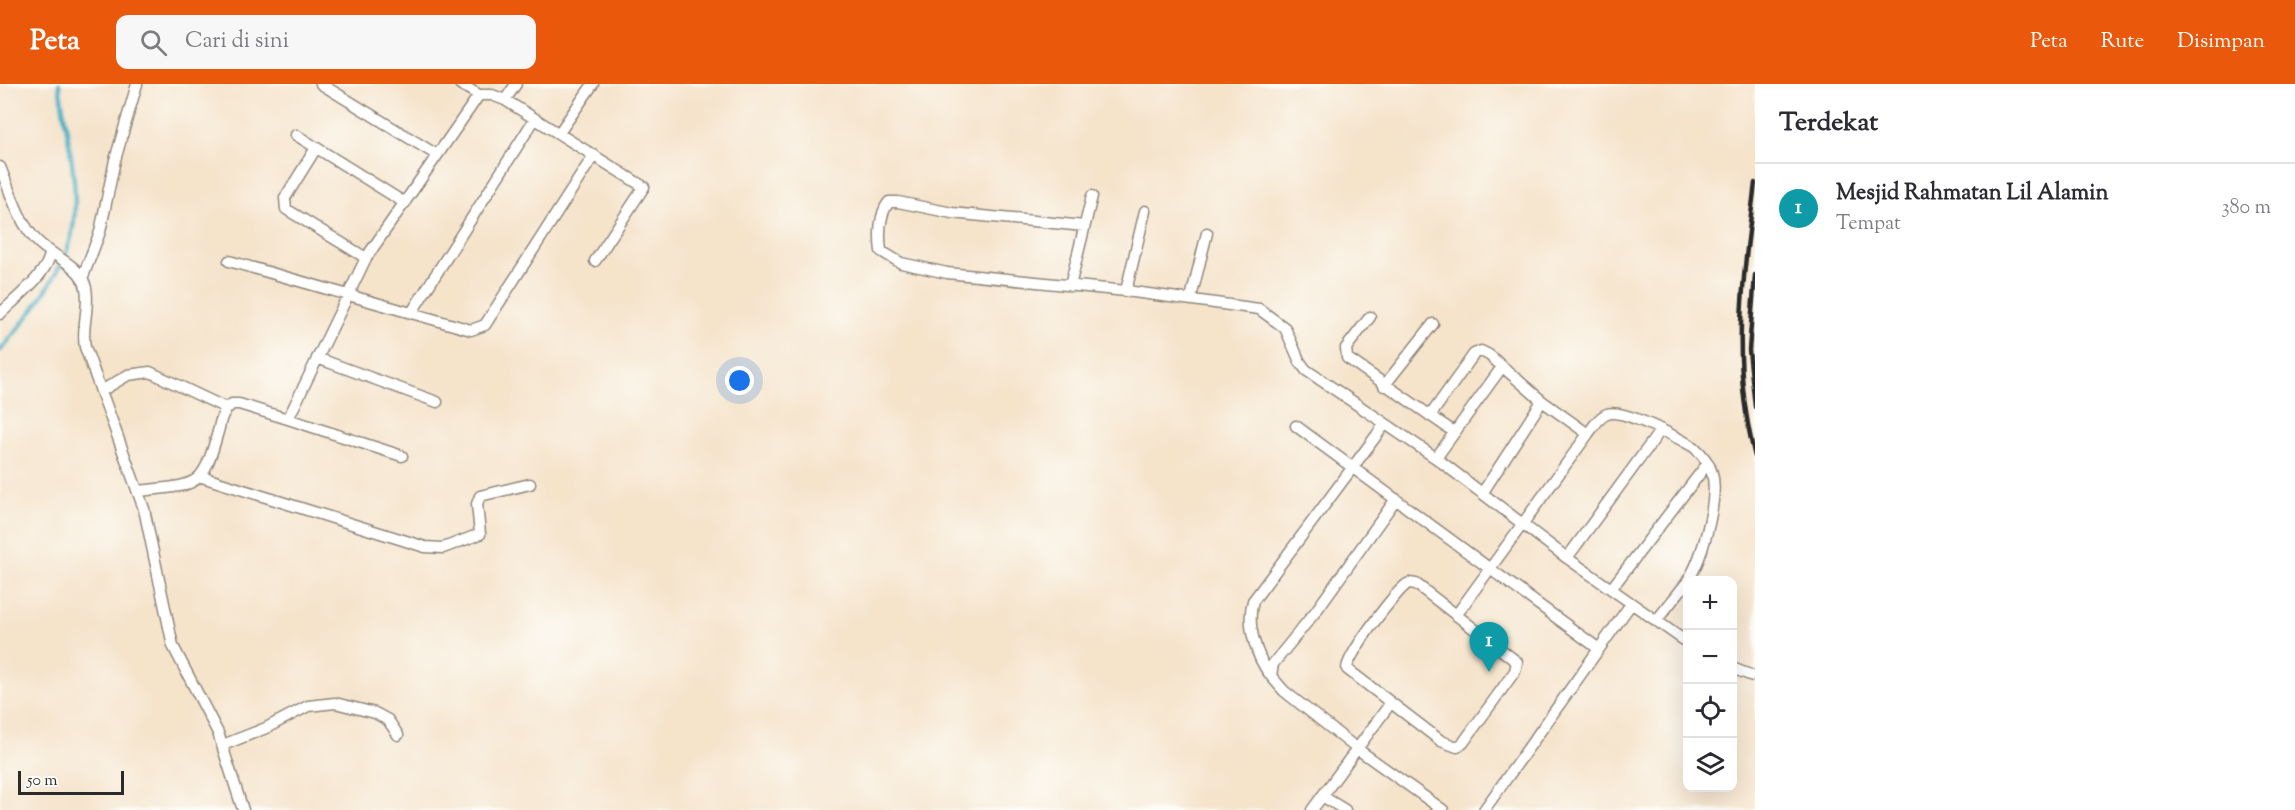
<!DOCTYPE html>
<html lang="id">
<head>
<meta charset="utf-8">
<style>
  :root { --surface:#fff; --page:#f7f7f7; --text:#2b2b33; --muted:#7c7c81; --line:#e1e1e2; --accent:#ea580c }
  body { margin:0; font-family:"Sorts Mill Goudy",serif; background:var(--page); color:var(--text) }
  .controls { position:absolute; right:18px; bottom:18px; display:grid; overflow:hidden; border-radius:12px; box-shadow:0 6px 24px #0002 }
  .controls button { width:54px; height:54px; display:grid; place-items:center; padding:0; border:0; border-bottom:2px solid var(--line); background:var(--surface); color:var(--text); font:30px sans-serif }
  .scale { position:absolute; left:18px; bottom:15px; width:106px; box-sizing:border-box; padding-left:6px; border:3px solid #2b2b2b; border-top:0; font-size:16px; line-height:21px; white-space:nowrap; color:#2b2b2b; -webkit-text-stroke:4px #fdfcf7; paint-order:stroke }
  .you { position:absolute; left:740px; top:297px; width:21px; height:21px; margin:-15px; border:4px solid #fff; border-radius:50%; background:#1a73e8; box-shadow:0 0 0 9px #1a73e833 }
  .badge { display:grid; place-items:center; width:39px; height:39px; border-radius:50%; background:var(--accent); color:#fff; font-size:20px; font-weight:700 }
  .pin { position:absolute; translate:-50% -50px; filter:drop-shadow(0 2px 3px #0008) }
  .pin::after { content:''; position:absolute; top:32px; width:21px; height:18px; background:inherit; clip-path:polygon(0 0,100% 0,50% 100%) }
  .list { margin:0; padding:0; list-style:none }
  h2 { display:flex; justify-content:space-between; align-items:center; height:78px; margin:0; padding:0 24px; font-size:26px }
  h2 small { font-size:20px; font-weight:400; color:var(--muted) }
  .list li { display:grid; grid-template-columns:39px 1fr auto; gap:18px; align-items:center; box-sizing:border-box; height:90px; padding:0 24px; border-top:2px solid var(--line) }
  .list b { display:block; font-size:22px; white-space:nowrap }
  .list p { margin:0; font-size:20px; white-space:nowrap; color:var(--muted) }
  .list em { font-size:20px; font-style:normal; color:var(--muted) }
  .icon { flex:none; width:33px; height:33px; fill:none; stroke:currentColor; stroke-width:2; stroke-linecap:round; stroke-linejoin:round }
  .map { position:relative; flex:none; width:1755px; height:726px; overflow:hidden }
  header { display:flex; align-items:center; gap:36px; box-sizing:border-box; height:84px; padding:0 30px; background:var(--accent); color:#fff }
  header strong { font-size:28px }
  nav { display:flex; gap:33px; margin-inline-start:auto; font-size:21px }
  .search { width:420px; height:54px; background:var(--page); display:flex; align-items:center; gap:15px; box-sizing:border-box; padding:0 21px; border-radius:12px; color:var(--muted); font-size:22px }
  main { display:flex }
  aside { flex:1; background:var(--surface) }
  .map>svg:first-child { display:block }
  .lines { fill:none; stroke-linecap:round; stroke-linejoin:round }
  .stream { stroke:#41abc0; stroke-width:4.5 }
  .minor-casing { stroke:#90877a; stroke-width:13 }
  .minor { stroke:#fff; stroke-width:10 }
  .rail { stroke:#2b2b2b; stroke-width:4.5 }
</style>
</head>
<body>
<header>
<strong>Peta</strong>
<div class="search"><svg class="icon" aria-label="search" viewBox="0 0 24 24"><circle cx="10" cy="10" r="6"/><path d="M15 15l6 6"/></svg>Cari di sini</div>
<nav><a>Peta</a><a>Rute</a><a>Disimpan</a></nav>
</header>
<main>
<div class="map">
<svg width="1755" height="726" viewBox="0 0 1755 726">
  <rect width="100%" height="100%" fill="#fdfcf7"/>
  <filter id="ink" filterUnits="userSpaceOnUse"><feTurbulence type="fractalNoise" baseFrequency=".0167" numOctaves="2"/><feDisplacementMap in="SourceGraphic" scale="12" xChannelSelector="R" yChannelSelector="G"/><feConvolveMatrix kernelMatrix="1 2 1 2 8 2 1 2 1" color-interpolation-filters="sRGB"/></filter>
  <filter id="wash" filterUnits="userSpaceOnUse"><feTurbulence type="fractalNoise" baseFrequency=".008" numOctaves="4" result="noise"/><feDisplacementMap in="SourceGraphic" scale="24" xChannelSelector="R" yChannelSelector="G"/><feGaussianBlur stdDeviation="1.35" result="paint"/><feColorMatrix in="noise" values="0 0 0 0 0 0 0 0 0 0 0 0 0 0 0 0 0 1.4 0 .05"/><feComposite in="paint" operator="in"/></filter>
  <g filter="url(#wash)">
    <rect width="100%" height="100%" fill="#f5e3ca"/>
    <g class="lines">
      <!-- stream -->
      <path class="stream" d="M0 267C26 235 53 203 68 164 85 118 66 48 59 0"/>
    </g>
  </g>
  <g filter="url(#ink)">
    <g class="lines">
      <defs>
        <path id="minor" d="M321 0 437 71
          M460 0 479 11
          M505 16 516 0
          M559 49 593 0
          M296 51 405 119
          M316 64 285 114 286 125 366 174
          M0 83C10 107 19 139 37 157 52 173 81 180 86 204 90 223 81 244 85 263L144 425 173 562 218 649 243 726
          M1084 142 952 129 898 118H889C879 130 879 152 881 167L901 179 947 189 1126 207 1259 225 1285 244 1300 278 1306 286 1436 374 1567 474 1688 559
          M229 177 471 246 485 241 594 71
          M82 195 100 148 115 76 137 0
          M1070 202 1092 112
          M1126 207 1145 127
          M1191 214 1207 149
          M412 228 534 36
          M0 230C14 216 50 188 50 168
          M1370 233 1346 264 1347 274 1454 348
          M317 274 437 318
          M1384 302 1433 240
          M103 306 128 291 150 288 226 324
          M1430 332 1474 270 1481 267 1489 271 1542 317 1588 350
          M288 335 402 372
          M1296 342 1599 565
          M1436 374 1502 283
          M202 393 425 463 443 464 480 450 477 420 480 412 530 400
          M139 407C199 400 202 406 219 344 221 334 223 327 232 320H239L288 335 366 174 479 11H492L505 16 644 103 595 177
          M1483 408 1542 317
          M1396 415 1316 527 1273 580 1271 592 1284 607 1356 664 1443 726
          M1567 474 1660 347
          M1409 499 1416 500 1517 578 1515 587 1463 659 1457 663 1441 657 1347 585C1346 573 1397 504 1409 499Z
          M1611 505 1708 379
          M1457 530 1588 350C1593 343 1599 333 1607 330 1623 324 1678 354 1694 363 1702 370 1709 378 1712 389 1719 414 1702 476 1688 496
          M1656 537 1688 497
          M1732 584 1755 593
          M1271 592C1256 573 1246 540 1253 517L1385 340
          M223 661 266 644 308 622 335 619 375 629 388 636 398 651
          M1322 712 1345 726
          M1312 726 1390 620
          M1484 726 1631 520"/>
      </defs>
      <!-- minor casing -->
      <use href="#minor" class="minor-casing"/>
      <!-- minor -->
      <use href="#minor" class="minor"/>
      <!-- rail -->
      <path class="rail" d="M1755 99C1743 197 1730 275 1755 373
        M1755 191 1749 266 1755 323"/>
    </g>
  </g>
</svg>
<div class="controls">
<button>+</button>
<button>−</button>
<button><svg class="icon" aria-label="locate" viewBox="0 0 24 24"><circle cx="12" cy="12" r="6"/><path d="M12 2v4M12 18v4M2 12h4M18 12h4"/></svg></button>
<button><svg class="icon" aria-label="layers" viewBox="0 0 24 24"><path d="M12 4l9 5-9 5-9-5zM3 14l9 5 9-5"/></svg></button>
</div>
<div class="scale">50 m</div>
<div class="you"></div>
<div class="pin badge" style="left:1489px;top:588px;background:#0f9aa8">1</div>
</div>
<aside>
<h2>Terdekat<small></small></h2>
<ul class="list">
<li><span class="badge" style="background:#0f9aa8">1</span><div><b>Mesjid Rahmatan Lil Alamin</b><p>Tempat</p></div><em>380 m</em></li>
</ul>
</aside>
</main>
</body>
</html>
